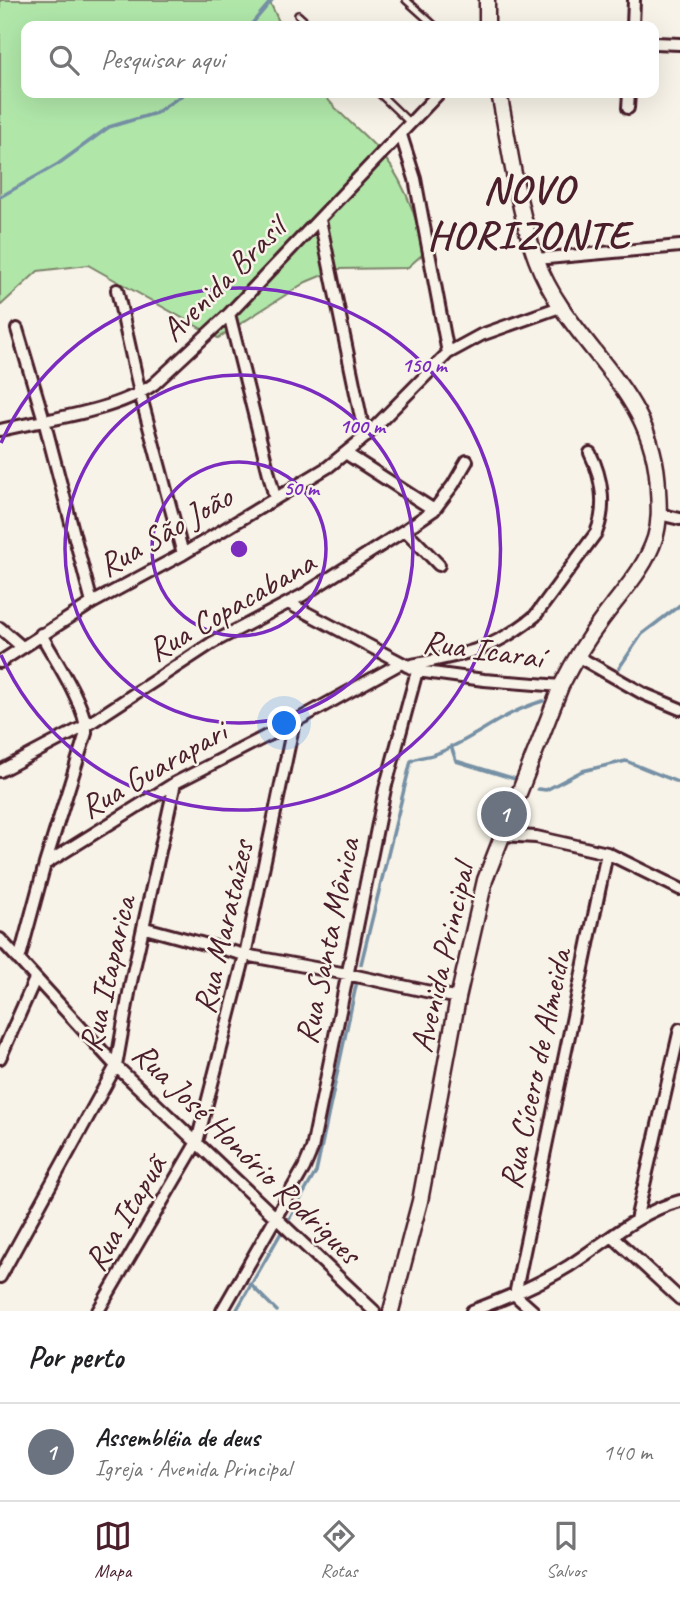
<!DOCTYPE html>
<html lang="pt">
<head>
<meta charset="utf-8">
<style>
  :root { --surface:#fff; --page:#f6f6f6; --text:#202124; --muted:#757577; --line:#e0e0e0; --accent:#4a1f2b }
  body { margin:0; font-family:Caveat,sans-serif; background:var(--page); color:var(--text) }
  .you { position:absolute; left:285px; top:724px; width:24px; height:24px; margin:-18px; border:5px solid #fff; border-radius:50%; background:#1a73e8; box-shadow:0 0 0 10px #1a73e833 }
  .badge { display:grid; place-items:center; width:46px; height:46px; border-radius:50%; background:var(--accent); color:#fff; font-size:23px; font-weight:700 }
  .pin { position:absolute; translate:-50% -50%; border:4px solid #fff; box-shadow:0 2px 7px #0006 }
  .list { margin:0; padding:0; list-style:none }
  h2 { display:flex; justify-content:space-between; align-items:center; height:91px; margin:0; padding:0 28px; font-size:30px }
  h2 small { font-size:23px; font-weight:400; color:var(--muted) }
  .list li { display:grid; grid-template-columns:46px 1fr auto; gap:21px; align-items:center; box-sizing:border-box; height:98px; padding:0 28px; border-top:2px solid var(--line) }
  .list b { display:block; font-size:26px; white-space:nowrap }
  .list p { margin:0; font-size:23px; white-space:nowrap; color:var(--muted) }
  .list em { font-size:23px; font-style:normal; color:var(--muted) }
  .icon { flex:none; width:38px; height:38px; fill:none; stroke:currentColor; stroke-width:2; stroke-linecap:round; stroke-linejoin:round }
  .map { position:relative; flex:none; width:680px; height:1311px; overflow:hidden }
  .search { position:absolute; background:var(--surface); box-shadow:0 7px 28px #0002; left:21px; right:21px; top:21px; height:77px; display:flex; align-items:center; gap:18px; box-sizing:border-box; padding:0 24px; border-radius:14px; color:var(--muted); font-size:26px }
  .sheet { height:189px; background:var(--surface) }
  nav { display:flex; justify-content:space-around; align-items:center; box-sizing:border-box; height:98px; border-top:2px solid var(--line); background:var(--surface); font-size:19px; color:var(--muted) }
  nav a { display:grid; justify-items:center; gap:4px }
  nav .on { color:var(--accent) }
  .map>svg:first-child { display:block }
  .green { fill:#b0e7a9; stroke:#7d836a; stroke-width:2 }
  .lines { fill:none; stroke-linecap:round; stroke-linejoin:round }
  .stream { stroke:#7690a5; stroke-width:3.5 }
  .lane-casing { stroke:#4a1f2b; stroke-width:10 }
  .street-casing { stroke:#4a1f2b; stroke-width:16 }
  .secondary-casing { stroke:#4a1f2b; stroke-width:19 }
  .lane { stroke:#f7f3e8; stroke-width:5 }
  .street { stroke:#f7f3e8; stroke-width:10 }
  .secondary { stroke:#f7f3e8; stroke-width:14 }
  .ring { fill:none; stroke:#7b2cbf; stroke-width:3.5 }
  .labels { text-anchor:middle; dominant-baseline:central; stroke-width:5; stroke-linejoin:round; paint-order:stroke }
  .street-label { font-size:33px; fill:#4a1f2b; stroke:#f7f3e8 }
  .district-label { font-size:40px; font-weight:bold; letter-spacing:2px; fill:#4a1f2b; stroke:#f7f3e8 }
  .centre { fill:#7b2cbf; stroke:#f7f3e8; stroke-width:3.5 }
  .ring-label { font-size:21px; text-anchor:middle; font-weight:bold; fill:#7b2cbf; stroke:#f7f3e8; stroke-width:5; stroke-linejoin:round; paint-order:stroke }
</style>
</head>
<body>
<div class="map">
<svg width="680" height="1311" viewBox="0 0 680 1311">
  <rect width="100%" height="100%" fill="#f7f3e8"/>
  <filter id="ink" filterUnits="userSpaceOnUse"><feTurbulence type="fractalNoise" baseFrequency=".0143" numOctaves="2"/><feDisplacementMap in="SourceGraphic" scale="14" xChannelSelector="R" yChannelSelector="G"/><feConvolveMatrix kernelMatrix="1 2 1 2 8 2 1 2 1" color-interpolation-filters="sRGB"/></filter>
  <g filter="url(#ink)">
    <!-- green -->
    <path class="green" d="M0 0H269L281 26H26V93H323C337 113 356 126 373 144 401 172 417 215 424 253L407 268 337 269 306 282 218 338 88 265 38 271 0 306Z"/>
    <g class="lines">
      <!-- stream -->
      <path class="stream" d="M250 26 272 0
        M0 197 58 164 109 127 156 113 185 93
        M619 668 642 634 680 605
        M451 746 456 761 515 779
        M538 789 546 790 582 771 626 761 680 783
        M361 964 411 761C420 756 429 757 438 753 476 738 501 713 543 701
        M250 1284 277 1311
        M236 1311 316 1172 357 981"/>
      <defs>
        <path id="lane" d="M406 0 435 26
          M298 15 310 26
          M379 93 411 124"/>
        <path id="street" d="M633 26 634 0
          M654 43 680 44
          M628 108 629 93
          M401 135 415 179 448 353
          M320 220 365 437
          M536 259 680 246
          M117 290 140 393 183 554
          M229 314 275 498
          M17 329 44 420 92 603
          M0 430C47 419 115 412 154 384L229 314 439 93
          M347 454 434 510
          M659 514 680 519
          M405 530 439 565
          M288 603 417 671 484 680 561 686
          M0 628 22 647
          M577 656 644 694 680 709
          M0 662 92 603 183 554 328 467 365 437 448 353 481 335 560 307
          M407 666C460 655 491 652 535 616L596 533C607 508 602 477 590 453
          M0 771 87 725 212 643 303 595 405 530 434 510 453 485 467 461
          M502 835 536 837 607 853 680 889
          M45 864 175 783 294 722 401 663
          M145 928 245 955 347 974 458 998
          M0 939 116 1066 374 1311
          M19 960 45 864 86 733C88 708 53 657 41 634
          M0 1058 35 979
          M636 1220 680 1029
          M613 1237 680 1299
          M0 1277 116 1066 131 982 175 783
          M98 1311 197 1142 245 955 294 722
          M222 1311 304 1168 312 1149 385 789 417 671
          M472 1311C506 1298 538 1285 569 1266 605 1243 638 1212 680 1201
          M533 1311 515 1295 607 853"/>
        <path id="secondary" d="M487 0V26
          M391 1311 420 1201 458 998 485 880 561 686C573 662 587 639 603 618 622 592 645 569 655 538 660 522 659 507 658 490 656 389 569 347 536 259 517 207 510 147 499 93"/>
      </defs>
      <!-- lane casing -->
      <use href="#lane" class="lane-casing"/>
      <!-- street casing -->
      <use href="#street" class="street-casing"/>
      <!-- secondary casing -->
      <use href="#secondary" class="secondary-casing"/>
      <!-- lane -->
      <use href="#lane" class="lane"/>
      <!-- street -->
      <use href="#street" class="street"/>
      <!-- secondary -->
      <use href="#secondary" class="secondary"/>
    </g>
  </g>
  <!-- distance rings -->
  <g class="ring">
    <circle cx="239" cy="549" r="87"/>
    <circle cx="239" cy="549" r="174"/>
    <path d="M1 443A261 261 0 1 1 1 655"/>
  </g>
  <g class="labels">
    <!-- street labels -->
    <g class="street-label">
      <text transform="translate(223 279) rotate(-45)">Avenida Brasil</text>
      <text transform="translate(165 531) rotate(-30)">Rua São João</text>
      <text transform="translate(231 606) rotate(-30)">Rua Copacabana</text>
      <text transform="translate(483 649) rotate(8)">Rua Icaraí</text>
      <text transform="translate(153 769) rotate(-30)">Rua Guarapari</text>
      <text transform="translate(223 927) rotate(-77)">Rua Marataízes</text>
      <text transform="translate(327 941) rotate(-78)">Rua Santa Mônica</text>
      <text transform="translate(442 958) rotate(-77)">Avenida Principal</text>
      <text transform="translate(107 974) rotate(-77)">Rua Itaparica</text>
      <text transform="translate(535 1069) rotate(-78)">Rua Cícero de Almeida</text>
      <text transform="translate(247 1153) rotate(44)">Rua José Honório Rodrigues</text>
      <text transform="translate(125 1213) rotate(-59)">Rua Itapuã</text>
    </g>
    <!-- district labels -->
    <g class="district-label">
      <text x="529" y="189">NOVO<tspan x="529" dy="46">HORIZONTE</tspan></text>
    </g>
  </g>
  <circle cx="239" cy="549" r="10" class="centre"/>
  <g class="ring-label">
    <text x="424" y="372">150 m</text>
    <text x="362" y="433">100 m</text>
    <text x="301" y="495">50 m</text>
  </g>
</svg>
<div class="you"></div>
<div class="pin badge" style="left:504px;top:814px;background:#6b7280">1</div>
<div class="search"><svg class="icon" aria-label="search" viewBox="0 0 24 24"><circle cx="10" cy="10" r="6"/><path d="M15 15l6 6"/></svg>Pesquisar aqui</div>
</div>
<section class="sheet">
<h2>Por perto<small></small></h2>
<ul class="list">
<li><span class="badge" style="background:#6b7280">1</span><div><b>Assembléia de deus</b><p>Igreja · Avenida Principal</p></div><em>140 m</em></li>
</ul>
</section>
<nav>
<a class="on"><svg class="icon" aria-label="map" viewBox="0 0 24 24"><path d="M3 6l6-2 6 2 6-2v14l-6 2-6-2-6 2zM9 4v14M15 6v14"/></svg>Mapa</a>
<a><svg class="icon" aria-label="directions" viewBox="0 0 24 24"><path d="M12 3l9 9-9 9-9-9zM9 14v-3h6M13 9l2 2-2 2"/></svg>Rotas</a>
<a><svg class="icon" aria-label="saved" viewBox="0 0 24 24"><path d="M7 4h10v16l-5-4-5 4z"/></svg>Salvos</a>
</nav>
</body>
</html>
